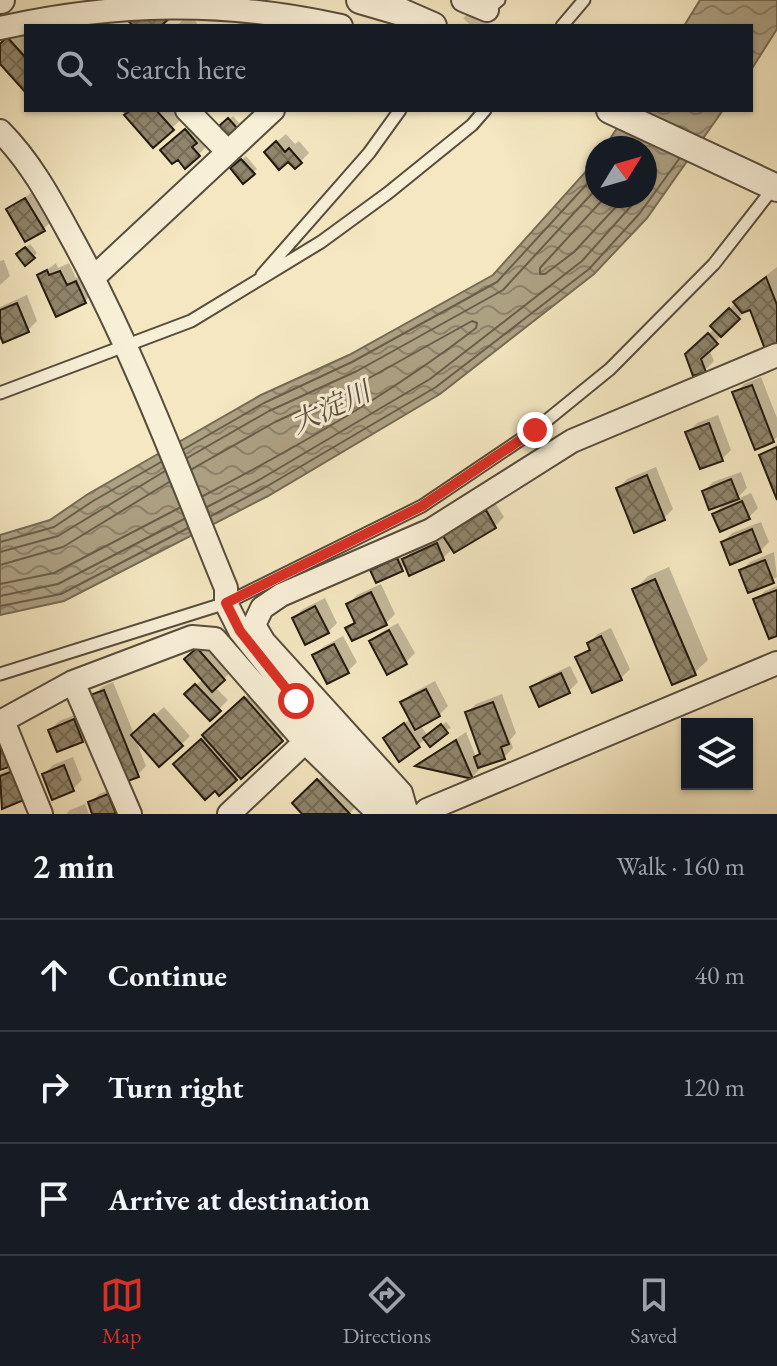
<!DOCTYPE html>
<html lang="en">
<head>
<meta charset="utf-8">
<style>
  :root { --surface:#171b24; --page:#20242c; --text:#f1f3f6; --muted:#9ea1a6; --line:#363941; --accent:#d93025 }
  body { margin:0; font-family:"EB Garamond","Noto Serif JP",serif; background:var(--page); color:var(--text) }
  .controls { position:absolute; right:24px; bottom:24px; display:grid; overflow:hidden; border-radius:0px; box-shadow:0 2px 6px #0004 }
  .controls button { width:72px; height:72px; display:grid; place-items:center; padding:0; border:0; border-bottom:2px solid var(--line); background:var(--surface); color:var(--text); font:40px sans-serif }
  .compass { position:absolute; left:585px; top:136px; width:72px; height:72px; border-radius:50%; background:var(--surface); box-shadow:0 2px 6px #0004; rotate:53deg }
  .stop { position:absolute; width:24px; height:24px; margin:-18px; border:6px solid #d93025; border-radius:50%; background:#fff }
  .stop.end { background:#d93025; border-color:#fff; box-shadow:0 2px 8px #0008 }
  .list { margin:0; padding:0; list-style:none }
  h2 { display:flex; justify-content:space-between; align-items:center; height:104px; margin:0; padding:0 32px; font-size:34px }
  h2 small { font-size:26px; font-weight:400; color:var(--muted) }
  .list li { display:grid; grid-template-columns:52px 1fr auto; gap:24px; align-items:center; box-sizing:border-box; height:112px; padding:0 32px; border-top:2px solid var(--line) }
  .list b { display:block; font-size:30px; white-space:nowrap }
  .list em { font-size:26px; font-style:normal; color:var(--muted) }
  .icon { flex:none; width:44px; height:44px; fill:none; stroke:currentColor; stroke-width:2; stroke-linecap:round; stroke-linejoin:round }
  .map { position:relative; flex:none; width:777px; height:814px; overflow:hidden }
  .search { position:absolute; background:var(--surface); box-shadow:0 2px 6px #0004; left:24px; right:24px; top:24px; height:88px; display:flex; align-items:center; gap:20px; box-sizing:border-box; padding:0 28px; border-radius:0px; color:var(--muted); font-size:30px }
  .sheet { height:440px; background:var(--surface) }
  nav { display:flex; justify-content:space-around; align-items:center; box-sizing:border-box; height:112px; border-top:2px solid var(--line); background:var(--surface); font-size:22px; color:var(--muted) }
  nav a { display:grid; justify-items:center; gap:4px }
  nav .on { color:var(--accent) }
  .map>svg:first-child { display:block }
  .water { fill:url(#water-waves); stroke:#766b55; stroke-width:2 }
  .shadow { fill:#0003 }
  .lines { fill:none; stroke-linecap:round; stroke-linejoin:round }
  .shore { stroke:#685e4a; stroke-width:2 }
  .building { fill:url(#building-cross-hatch); stroke:#231a0f; stroke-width:2 }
  .minor-tunnel { stroke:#cabe9d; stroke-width:22; stroke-dasharray:22 11; stroke-linecap:butt }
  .service-casing { stroke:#574d3c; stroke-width:15 }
  .minor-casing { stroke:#574d3c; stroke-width:26 }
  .tertiary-casing { stroke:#574d3c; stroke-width:30 }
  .service { stroke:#f8efd7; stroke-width:11 }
  .minor { stroke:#f8efd7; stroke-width:22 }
  .tertiary { stroke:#f8efd7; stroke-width:26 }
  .route { stroke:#d93025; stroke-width:10 }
  .labels { text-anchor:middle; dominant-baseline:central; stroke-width:6; stroke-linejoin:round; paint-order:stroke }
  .water-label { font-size:28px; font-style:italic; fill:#5a503e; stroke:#f8efd7 }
</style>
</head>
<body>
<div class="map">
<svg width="777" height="814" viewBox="0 0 777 814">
  <defs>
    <pattern id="water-waves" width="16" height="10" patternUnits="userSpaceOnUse" patternTransform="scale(2)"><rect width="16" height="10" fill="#ada184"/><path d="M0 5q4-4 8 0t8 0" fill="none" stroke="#8c826a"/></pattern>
    <pattern id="building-cross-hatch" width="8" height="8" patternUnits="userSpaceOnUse" patternTransform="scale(2)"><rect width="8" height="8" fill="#90856c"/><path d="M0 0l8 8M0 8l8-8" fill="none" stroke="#756c57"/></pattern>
  </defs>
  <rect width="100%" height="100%" fill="#f4e7c1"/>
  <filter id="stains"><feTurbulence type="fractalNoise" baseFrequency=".0025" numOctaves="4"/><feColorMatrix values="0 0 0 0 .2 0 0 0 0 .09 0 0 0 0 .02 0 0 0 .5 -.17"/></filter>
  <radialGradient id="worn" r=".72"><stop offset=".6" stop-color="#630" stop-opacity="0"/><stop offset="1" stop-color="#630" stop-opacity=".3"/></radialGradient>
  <!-- water -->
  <path class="water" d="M700 0H777V29L751 70V26H684Z
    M629 110H723L647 218 594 274 440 394 268 496 64 601 0 615V535L50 520 88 494 261 395 349 355 493 275 597 159V196H645V148H604Z"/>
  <!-- shadow -->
  <path class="shadow" d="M253 10 265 26H235Z
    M190 14 199 26H176Z
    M99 21 95 26H45Z
    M22 25 26 30V90L0 61V45Z
    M127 110H182L186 115 172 128Z
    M233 116 239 123 228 133 222 126Z
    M195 122 207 146 198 155 172 142Z
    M286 134 295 144 299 141 309 153 295 167 275 143Z
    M246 156 257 169 243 181 232 168Z
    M35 190 52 220 44 229 9 209Z
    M30 244 37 253 33 257 22 250Z
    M4 260 10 276 0 285V261Z
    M56 263 58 268 69 263 76 278 85 273 94 292 85 301 39 276Z
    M777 267V343L751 307 740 312 742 314 709 349 714 361 705 370 694 374 696 345 715 328 713 326 749 289Z
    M27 295 37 321 28 330 0 331V307Z
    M761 377 777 418V437L773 441 735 393 744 384Z
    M718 415 731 450 722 459 688 432 697 423Z
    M777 444V495L761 456Z
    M656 467 673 509 664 518 618 488 627 479Z
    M741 472 747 488 735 500 751 493 758 508 749 517 714 514 727 501 704 491 713 482Z
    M495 503 504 517 495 526 453 548 443 558 406 564 401 569 373 571 401 556 403 560 413 550 446 536 455 527Z
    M761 522 769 542 760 551 723 542 732 533Z
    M774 552 777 577 749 591 741 571 750 562Z
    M669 567 708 660 694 673 634 590 648 576Z
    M381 584 395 614 386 623 348 628 356 620 348 604 357 595Z
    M777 586V634L756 600 765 591Z
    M325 598 337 623 328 632 294 618 303 609Z
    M398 623 415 653 406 662 371 642 380 633Z
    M611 628 630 669 621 678 578 658 591 647 589 643 598 634Z
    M343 636 357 662 348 671 314 656 323 647Z
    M207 640 233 670 215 687 228 700 210 718 187 694 203 679 195 651Z
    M570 666 578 682 569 691 533 688 542 679Z
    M435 681 448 706 439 715 420 725 428 736 446 722 451 728 426 739 400 759 386 738 411 718 402 703 411 694Z
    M113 682 134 734 164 707 190 736 181 745 135 738 146 766 137 775 93 696 102 687Z
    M259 685 296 726 220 793 189 750Z
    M502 694 516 733 510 740 513 748 504 757 480 766 481 768 472 777 419 765 466 732 476 757 482 752 467 713 476 704Z
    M83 712 91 731 82 740 50 730 59 721Z
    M73 757 82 780 73 789 44 774 53 765Z
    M22 763 3 806 0 798V773Z
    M327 772 358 804 349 814H305L294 803Z
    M117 787 125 814H94L90 803 99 794Z
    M85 804 89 814H66L70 810Z"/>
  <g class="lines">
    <!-- shore -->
    <path class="shore" d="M606 196 540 268V274H545L574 252 626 196
      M184 449 264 403 352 362 497 282 597 173
      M187 458 269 411 357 371 503 290 597 188
      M192 469 275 422 362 382 472 321 477 323 476 328C392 393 297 447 203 496
      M207 507 259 480 430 379 582 261 640 196
      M211 516 264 488 436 387 589 269 640 213 679 159
      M0 542 54 527 93 501 161 462
      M0 552 58 536 165 471
      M0 565 63 547 169 482
      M0 584 54 573 179 508
      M0 596 58 584 184 519
      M0 606 61 594 188 528"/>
  </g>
  <!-- building -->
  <path class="building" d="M123 15 172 16 161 26H133Z
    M7 37 26 58V93L0 64V44Z
    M116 110H156L174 130 153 148 124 115 128 112Z
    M228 118 237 128 228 136 219 126Z
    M185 129 197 143 192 147 200 156 185 169 178 160 172 164 160 150Z
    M276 141 285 152 289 148 302 163 295 169 288 162 279 170 264 152Z
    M241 159 255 174 243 184 230 168Z
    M25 198 45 231 25 242 6 209Z
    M25 247 35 258 25 266 16 254Z
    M47 270 49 275 60 271 67 285 76 281 86 303 56 317 37 275Z
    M766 277 777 305V345L765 349 750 310 742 313 733 302Z
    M17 303 29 332 3 343 0 336V310Z
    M729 308 740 319 721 337 710 326Z
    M708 333 718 344 701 359 706 372 693 376 685 354Z
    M752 385 774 442 755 450 732 392Z
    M709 423 723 461 700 469 685 432Z
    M777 447V500L759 455Z
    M647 475 665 520 634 533 616 488Z
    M731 479 739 499 709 510 702 491Z
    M742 501 750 519 720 532 712 514Z
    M486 510 496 528 454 553 443 536Z
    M752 529 761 552 730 565 721 542Z
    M437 543 444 560 409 576 402 559Z
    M397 558 403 571 376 583 370 570Z
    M765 560 774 583 748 593 739 570Z
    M655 579 696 675 672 685 632 589Z
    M777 590V636L769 639 753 599Z
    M371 592 387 625 352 641 345 628 355 623 346 604Z
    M315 606 329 633 305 645 292 618Z
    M389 630 407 664 387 675 369 641Z
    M601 636 622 680 592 693 575 657 590 650 587 643Z
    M334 644 349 673 327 684 312 655Z
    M197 648 225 680 212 692 184 659Z
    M561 673 570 693 539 707 530 687Z
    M195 684 221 711 210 721 184 694Z
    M426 689 440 716 415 730 400 702Z
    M104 690 139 777 125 782 90 695Z
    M244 697 283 741 241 779 202 735Z
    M493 702 509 744 501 747 505 759 478 768 474 757 480 754 465 712Z
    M154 714 183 746 159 767 131 735Z
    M74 719 83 742 57 752 48 730Z
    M404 723 420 747 399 762 383 738Z
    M441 724 448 733 430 747 423 738Z
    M201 739 237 780 219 796 215 791 205 800 173 764Z
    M456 740 473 779 415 766Z
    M0 745 9 767 0 770Z
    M64 765 74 791 52 800 42 774Z
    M13 771 24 800 2 809 0 776Z
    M317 779 350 814H302L292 803Z
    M108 794 116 814H92L88 802Z"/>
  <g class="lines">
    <!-- minor-tunnel -->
    <path class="minor-tunnel" d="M471 26 487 10"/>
    <defs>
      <path id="service" d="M487 10 499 0
        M562 26 584 0
        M262 275 369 153 400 110
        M0 393 191 321 321 242 388 193 472 125 485 110
        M0 674 226 603 422 506 535 430 610 369 714 264 774 187"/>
      <path id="minor" d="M463 0 487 10
        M0 28C118 2 223 0 341 26
        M187 110 228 152
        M0 131C32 163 52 202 74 242 134 352 178 471 226 588V603L240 631 296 701 398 814
        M93 278 273 110
        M73 682 130 814
        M3 721 41 814
        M0 722 73 682 192 637 215 639 305 742 379 814
        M229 814 305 742
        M407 814 401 793 264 642 254 625 262 608 281 595 431 530 572 441 777 355
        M423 814 427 810 777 663"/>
      <path id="tertiary" d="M0 0H1
        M360 0 401 12 433 26
        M610 110 777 188"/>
    </defs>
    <!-- service casing -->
    <use href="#service" class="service-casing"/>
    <!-- minor casing -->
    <use href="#minor" class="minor-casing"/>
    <!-- tertiary casing -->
    <use href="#tertiary" class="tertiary-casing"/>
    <!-- service -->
    <use href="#service" class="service"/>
    <!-- minor -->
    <use href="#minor" class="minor"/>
    <!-- tertiary -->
    <use href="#tertiary" class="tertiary"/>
  </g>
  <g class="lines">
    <!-- route -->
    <path class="route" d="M296 701 240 631 226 603 422 506 535 430"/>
  </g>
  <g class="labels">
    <!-- water labels -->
    <g class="water-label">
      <text transform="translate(330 407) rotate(-25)">大淀川</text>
    </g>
  </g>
  <rect width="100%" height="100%" filter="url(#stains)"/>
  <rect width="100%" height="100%" fill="url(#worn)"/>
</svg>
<div class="controls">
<button><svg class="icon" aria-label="layers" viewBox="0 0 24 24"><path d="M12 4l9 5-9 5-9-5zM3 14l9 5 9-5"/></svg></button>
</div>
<svg class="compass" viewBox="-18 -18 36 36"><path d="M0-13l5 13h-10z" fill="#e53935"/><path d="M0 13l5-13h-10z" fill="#9ea1a6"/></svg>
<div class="stop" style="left:296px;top:701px"></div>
<div class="stop end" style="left:535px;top:430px"></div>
<div class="search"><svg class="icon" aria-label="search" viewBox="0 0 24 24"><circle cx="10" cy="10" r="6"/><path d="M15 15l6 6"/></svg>Search here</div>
</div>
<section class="sheet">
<h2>2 min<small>Walk · 160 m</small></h2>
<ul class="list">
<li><svg class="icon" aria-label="ahead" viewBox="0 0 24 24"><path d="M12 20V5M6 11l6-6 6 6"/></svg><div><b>Continue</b></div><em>40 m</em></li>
<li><svg class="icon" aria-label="right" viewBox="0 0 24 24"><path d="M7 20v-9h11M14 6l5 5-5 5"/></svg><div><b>Turn right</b></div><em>120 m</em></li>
<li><svg class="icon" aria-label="arrive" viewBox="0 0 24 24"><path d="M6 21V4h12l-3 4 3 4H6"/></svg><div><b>Arrive at destination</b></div></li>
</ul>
</section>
<nav>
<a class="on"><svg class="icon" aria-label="map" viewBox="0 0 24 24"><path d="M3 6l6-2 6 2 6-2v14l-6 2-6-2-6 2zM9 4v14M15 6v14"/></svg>Map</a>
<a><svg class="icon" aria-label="directions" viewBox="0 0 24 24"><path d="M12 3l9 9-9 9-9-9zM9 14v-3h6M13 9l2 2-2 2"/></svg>Directions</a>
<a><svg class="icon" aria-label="saved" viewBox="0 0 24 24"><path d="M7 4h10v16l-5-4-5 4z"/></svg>Saved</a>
</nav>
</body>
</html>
